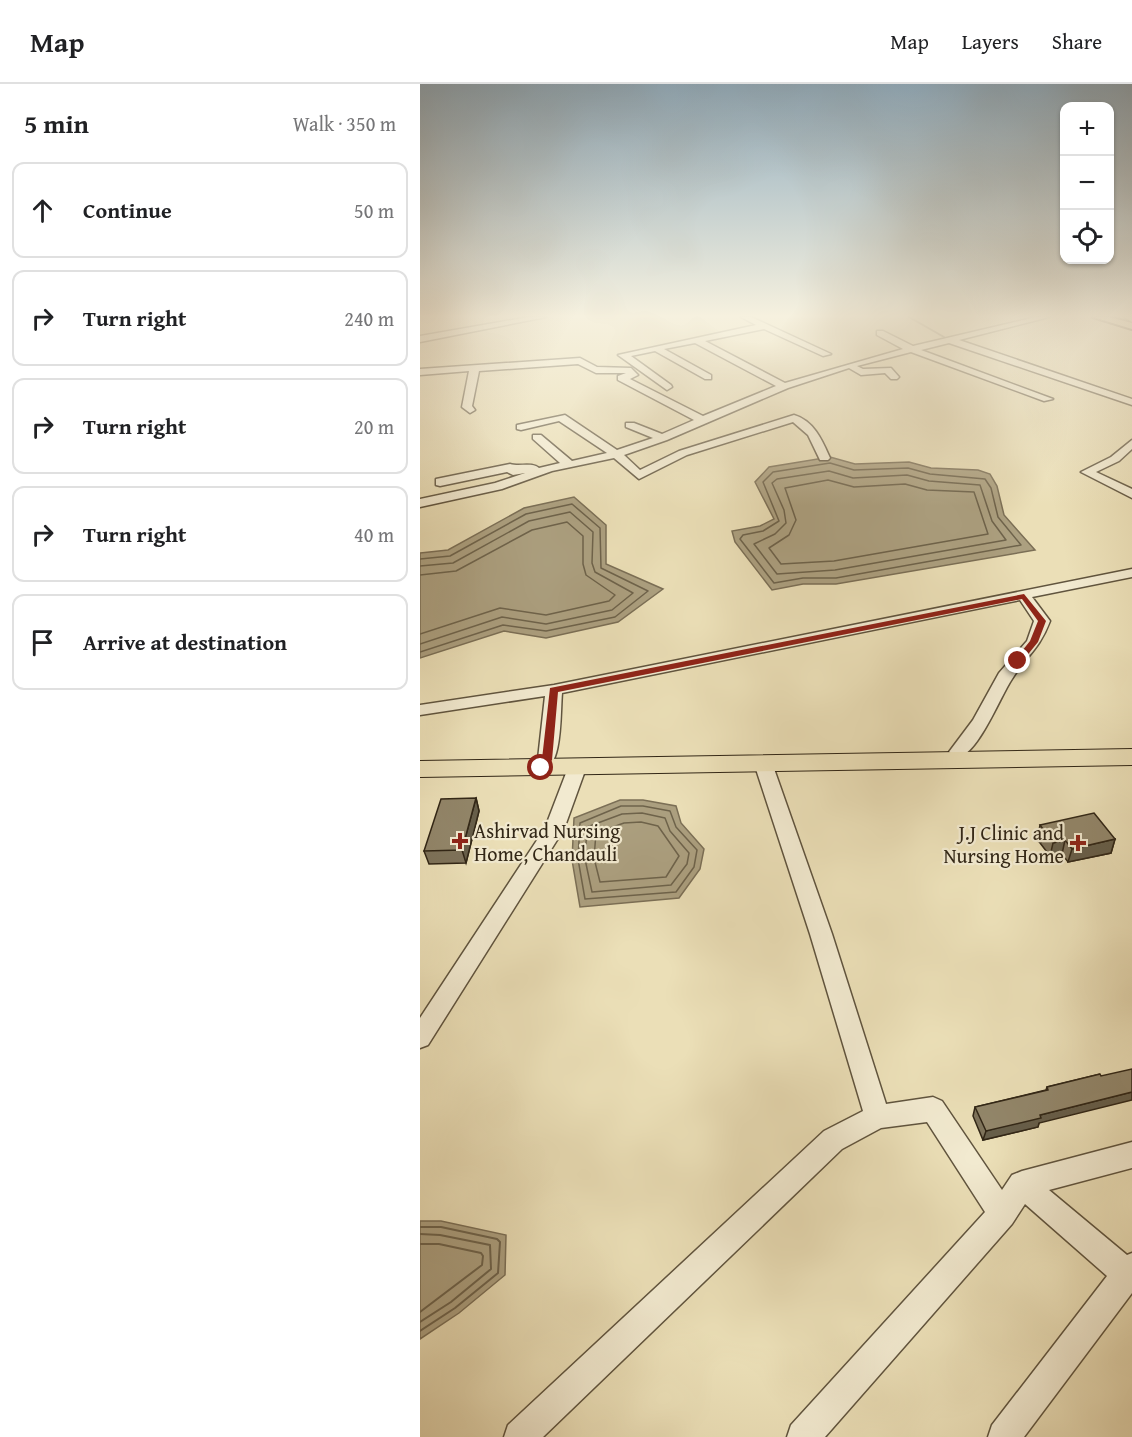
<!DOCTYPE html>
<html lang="en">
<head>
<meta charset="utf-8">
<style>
  :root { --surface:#fff; --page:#f6f6f6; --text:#202124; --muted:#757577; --line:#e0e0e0 }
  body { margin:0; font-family:"Gentium Book Plus",serif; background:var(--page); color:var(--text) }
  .controls { position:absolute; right:18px; top:18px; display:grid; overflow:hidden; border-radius:12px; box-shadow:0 2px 4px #0004 }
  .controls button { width:54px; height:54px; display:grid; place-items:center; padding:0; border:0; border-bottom:2px solid var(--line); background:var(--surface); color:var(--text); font:30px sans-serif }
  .stop { position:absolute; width:18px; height:18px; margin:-14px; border:4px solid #8f2418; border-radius:50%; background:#fff }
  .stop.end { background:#8f2418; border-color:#fff; box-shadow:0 2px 6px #0008 }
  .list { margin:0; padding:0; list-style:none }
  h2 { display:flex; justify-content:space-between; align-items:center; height:78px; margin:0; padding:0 24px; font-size:26px }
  h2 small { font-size:20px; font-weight:400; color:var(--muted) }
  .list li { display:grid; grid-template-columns:39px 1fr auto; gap:18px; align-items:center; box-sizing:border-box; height:96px; margin:0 12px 12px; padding:0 12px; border:2px solid var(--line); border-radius:12px }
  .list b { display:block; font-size:22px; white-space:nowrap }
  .list em { font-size:20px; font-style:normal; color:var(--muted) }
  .icon { flex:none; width:33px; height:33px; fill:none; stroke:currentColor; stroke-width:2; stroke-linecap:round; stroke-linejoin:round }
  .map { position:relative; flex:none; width:712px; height:1353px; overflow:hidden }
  header { display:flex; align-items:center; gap:36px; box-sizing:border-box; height:84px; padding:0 30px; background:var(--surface); border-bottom:2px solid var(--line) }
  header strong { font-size:28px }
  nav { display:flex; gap:33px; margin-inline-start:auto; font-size:21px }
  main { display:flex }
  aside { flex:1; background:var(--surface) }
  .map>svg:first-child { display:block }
  .water { fill:#aca080; stroke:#7b6f56; stroke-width:1.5 }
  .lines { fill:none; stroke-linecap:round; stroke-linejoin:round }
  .shore-far1 { stroke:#6e634b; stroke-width:1.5 }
  .shore { stroke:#6e634b; stroke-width:2 }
  .stream { stroke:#7b6f56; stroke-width:2 }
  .minor-casing { stroke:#60543e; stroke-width:3 }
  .major-casing { stroke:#312616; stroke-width:4 }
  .highway-casing { stroke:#312616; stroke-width:2 }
  .minor { fill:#f2ead0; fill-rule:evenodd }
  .major { fill:#ebdfb7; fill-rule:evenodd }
  .highway { fill:#ebdfb7; fill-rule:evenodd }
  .wall { fill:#7e735b; stroke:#312616; stroke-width:1.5 }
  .shaded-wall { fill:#665e4a; stroke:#312616; stroke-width:1.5 }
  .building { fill:#92866a; stroke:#312616; stroke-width:1.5 }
  .route { fill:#8f2418 }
  .poi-dot { fill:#8f2418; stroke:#f2ead0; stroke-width:2 }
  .labels { text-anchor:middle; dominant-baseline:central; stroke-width:4.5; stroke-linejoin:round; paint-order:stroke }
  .poi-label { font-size:20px; fill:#312616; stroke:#f2ead0; text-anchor:start }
</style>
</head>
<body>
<header>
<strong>Map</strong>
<nav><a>Map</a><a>Layers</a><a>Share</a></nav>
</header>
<main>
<aside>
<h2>5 min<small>Walk · 350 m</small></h2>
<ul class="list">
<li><svg class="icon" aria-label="ahead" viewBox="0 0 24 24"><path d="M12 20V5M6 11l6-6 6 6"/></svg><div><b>Continue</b></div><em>50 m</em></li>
<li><svg class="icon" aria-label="right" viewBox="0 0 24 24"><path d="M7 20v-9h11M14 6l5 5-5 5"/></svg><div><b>Turn right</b></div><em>240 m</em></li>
<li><svg class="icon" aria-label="right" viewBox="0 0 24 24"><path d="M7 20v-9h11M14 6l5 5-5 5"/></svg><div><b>Turn right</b></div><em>20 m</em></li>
<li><svg class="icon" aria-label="right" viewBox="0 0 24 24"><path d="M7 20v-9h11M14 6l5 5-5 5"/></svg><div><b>Turn right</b></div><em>40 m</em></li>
<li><svg class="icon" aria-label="arrive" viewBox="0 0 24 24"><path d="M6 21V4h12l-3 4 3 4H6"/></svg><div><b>Arrive at destination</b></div></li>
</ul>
</aside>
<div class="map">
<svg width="712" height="1353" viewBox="0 0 712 1353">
  <rect width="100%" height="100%" fill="#ebdfb7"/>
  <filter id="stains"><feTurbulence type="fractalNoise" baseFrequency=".00333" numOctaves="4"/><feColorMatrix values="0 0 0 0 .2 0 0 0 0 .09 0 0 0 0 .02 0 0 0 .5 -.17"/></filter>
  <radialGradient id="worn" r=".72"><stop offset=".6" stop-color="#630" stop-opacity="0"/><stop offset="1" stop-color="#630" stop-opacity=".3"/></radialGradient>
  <!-- water -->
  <path class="water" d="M410 373 435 380 489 378 511 384 558 386 570 390 577 402 584 431 615 466 416 500H383L352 506 315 458 312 447 340 442 354 435 335 398 349 383Z
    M154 413 186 441V480L243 505 198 538 126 554 84 547 0 574V469L28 466 104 424Z
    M200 716H223L256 722 261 739 284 765 280 785 259 814 160 823 152 776 154 734Z
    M0 1137H21L86 1151 85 1191 39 1229 0 1255Z"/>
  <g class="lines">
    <!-- shore-far1 -->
    <path class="shore-far1" d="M410 379 434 386 488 384 510 390 565 395 571 404 578 433 601 461 416 494H383L354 499 320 455 323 451 343 447 359 437 343 398 353 388Z
      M409 387 433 394 487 391 509 397 560 401 572 437 586 456 415 486 357 490 334 460 355 450 366 439 364 426 352 399 357 395Z
      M408 396 434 403 485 400 507 406 554 408 568 450 414 477 361 480 349 464 369 451 376 436 365 404Z
      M0 475 30 472 106 430 152 420 180 444 181 484 228 507 195 533 126 547 83 541 0 568
      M0 482 33 479 109 437 150 428 173 448 172 479 175 488 213 509 192 526 126 540 82 533 0 560
      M0 491 36 487 112 446 147 438 163 452V480L166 491 195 511 189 517 126 531 80 524 0 550
      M201 722H223L250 727 256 743 277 766 274 783 256 808 165 815 158 775 160 739Z
      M222 729 245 734 250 747 269 769 267 780 251 801 172 808 165 775 167 743 202 730Z
      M221 738 238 742 259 772 246 793 180 798 174 774 176 749 204 739Z"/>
    <!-- shore -->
    <path class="shore" d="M0 1143H21L77 1155 80 1158 78 1189 35 1224 0 1247
      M0 1150 20 1151 70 1161 71 1185 31 1218 0 1238
      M0 1160H19L61 1169 63 1172 62 1181 0 1228"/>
    <!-- stream -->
    <path class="stream" d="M489 233 524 253"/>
    <defs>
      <path id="minor" d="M109 233H126L0 258V252Z
        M321 233H331L411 270 403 272 344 245 285 257 365 299 483 265 457 251V247H463L493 262 616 233H629L539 256 712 315V321L529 259 501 266 633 315 624 317 491 268 437 282 443 285 471 284 479 293 477 295H471L465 289 441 291 429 284 368 304 247 356 204 371 220 386 259 367 374 331C394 337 402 356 410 374L408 376H400L388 351 373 338 267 371 219 395 194 374 132 387 82 405 0 423V415L75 399 105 389 93 391 87 388 20 402 16 401V395L90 380C99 383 112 378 119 384L140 379 113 355V351H121L152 377 187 369 139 337 101 346 97 345V341L145 331 197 366 233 354 206 343V339H214L242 350 274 336 198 296V292L206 289H176L158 280 59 287 52 322 55 326 50 329 42 323 49 287 0 291V285L160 274 177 283 211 284 218 291 210 295 283 332 356 302 275 259 244 265 291 291V295H285L235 267 211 272 251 301 252 303 247 306 198 271 336 241Z
        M704 233H712V238Z
        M712 356V365L699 377 676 388 712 405V414L661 388 691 373Z
        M712 485V493L612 513 630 537C619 566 607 571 592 595 580 613 559 668 538 674L529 668 553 636 579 589 607 557 614 537 600 516 142 609C140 630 143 683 121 689L112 683 118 675 125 612 0 631V621L134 601Z
        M343 673 352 679 412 850 466 1020 513 1013 522 1017 582 1106 592 1091 602 1087 712 1058V1084L629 1106 707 1171 712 1169V1209L604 1353H568L572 1341 687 1192 605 1120 592 1140 405 1353H367L371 1341 565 1128 507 1038 461 1044 422 1065 123 1353H84L88 1341 404 1047 443 1027 390 850 334 679Z
        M157 678 166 684 144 745 8 961 0 964V934L125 744 148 684Z"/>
      <path id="major" d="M673 233H689L712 239V245Z"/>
      <path id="highway" d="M712 665V681L0 693V677Z"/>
    </defs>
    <!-- minor casing -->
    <use href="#minor" class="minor-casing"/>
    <!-- major casing -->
    <use href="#major" class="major-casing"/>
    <!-- highway casing -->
    <use href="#highway" class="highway-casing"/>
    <!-- minor -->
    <use href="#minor" class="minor"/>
    <!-- major -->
    <use href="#major" class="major"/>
    <!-- highway -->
    <use href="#highway" class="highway"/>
  </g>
  <!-- wall -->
  <path class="wall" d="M56 714 59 727 46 779 9 780 4 767Z
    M620 741 695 755 691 769 648 778 642 770 630 772 617 755Z
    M680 990 619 1039 618 1043 563 1056 553 1032 555 1023 626 1006 627 1003Z"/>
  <!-- shaded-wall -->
  <path class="shaded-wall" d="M56 714 59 727 46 779 42 766Z
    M695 755 691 769 648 778 652 765Z
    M645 756 642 770 630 772 633 759Z
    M712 1008V1016L619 1039 618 1043 563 1056 566 1047 620 1031Z"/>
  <!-- building -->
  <path class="building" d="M56 714 42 766 4 767 21 715Z
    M674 729 695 755 652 765 645 756 633 759 620 741Z
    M712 985V1008L620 1031 621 1034 566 1047 555 1023 628 1006 627 1003 680 990 681 992Z"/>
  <!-- sky -->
  <linearGradient id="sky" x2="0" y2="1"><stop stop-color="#90acbe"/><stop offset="0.55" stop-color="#f6f1df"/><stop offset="1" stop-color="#f6f1df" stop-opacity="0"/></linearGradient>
  <rect width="712" height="422" fill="url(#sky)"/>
  <!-- route -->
  <path class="route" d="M604 510 626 537 618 558 601 579 594 577 610 557 618 537 602 515 138 608 132 676 124 686 116 684 122 675 130 604Z"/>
  <!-- markers -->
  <g class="poi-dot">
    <path d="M37 748h6v6h6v6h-6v6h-6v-6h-6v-6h6z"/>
    <path d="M655 750h6v6h6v6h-6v6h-6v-6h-6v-6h6z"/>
  </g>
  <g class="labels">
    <!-- poi labels -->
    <g class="poi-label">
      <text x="54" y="746">Ashirvad Nursing<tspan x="54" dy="23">Home, Chandauli</tspan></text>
      <text x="644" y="748" text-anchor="end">J.J Clinic and<tspan x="644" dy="23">Nursing Home</tspan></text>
    </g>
  </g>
  <rect width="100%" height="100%" filter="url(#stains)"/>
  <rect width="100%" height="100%" fill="url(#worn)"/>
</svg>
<div class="controls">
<button>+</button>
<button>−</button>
<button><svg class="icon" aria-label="locate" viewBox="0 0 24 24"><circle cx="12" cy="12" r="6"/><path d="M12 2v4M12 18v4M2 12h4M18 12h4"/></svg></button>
</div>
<div class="stop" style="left:121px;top:684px"></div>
<div class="stop end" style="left:598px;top:577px"></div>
</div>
</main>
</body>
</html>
